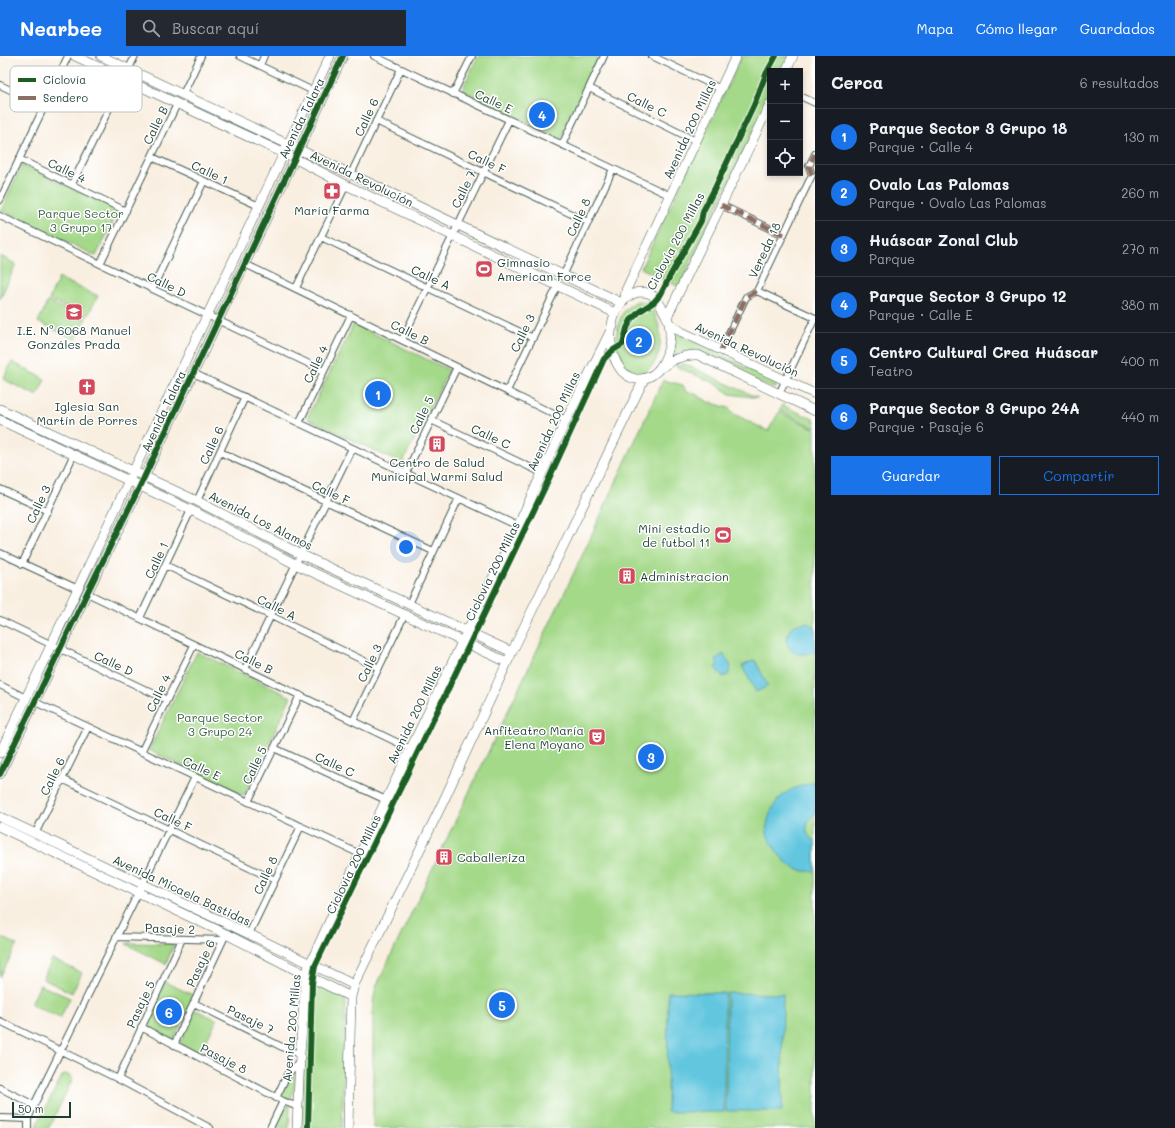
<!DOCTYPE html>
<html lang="es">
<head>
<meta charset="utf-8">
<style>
  :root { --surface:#171b24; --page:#242831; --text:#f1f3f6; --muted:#9ea1a6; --line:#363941; --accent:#1a73e8 }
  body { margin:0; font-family:Mali,sans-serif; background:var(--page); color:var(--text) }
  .controls { position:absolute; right:12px; top:12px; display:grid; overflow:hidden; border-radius:0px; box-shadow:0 2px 6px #0003 }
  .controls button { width:36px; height:36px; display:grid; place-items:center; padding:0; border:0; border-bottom:1px solid var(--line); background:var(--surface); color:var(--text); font:20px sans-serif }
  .scale { position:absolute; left:12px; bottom:10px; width:59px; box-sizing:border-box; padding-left:4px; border:2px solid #1f3d34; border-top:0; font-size:11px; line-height:14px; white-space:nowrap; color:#1f3d34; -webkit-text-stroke:3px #fff; paint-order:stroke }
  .you { position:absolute; left:406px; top:491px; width:14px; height:14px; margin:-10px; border:3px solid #fff; border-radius:50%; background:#1a73e8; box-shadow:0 0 0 6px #1a73e833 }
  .badge { display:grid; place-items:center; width:26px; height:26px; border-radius:50%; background:var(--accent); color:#fff; font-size:13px; font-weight:700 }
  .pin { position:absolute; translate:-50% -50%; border:2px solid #fff; box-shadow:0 1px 4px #0006 }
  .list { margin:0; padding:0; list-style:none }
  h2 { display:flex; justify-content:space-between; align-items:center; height:52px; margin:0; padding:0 16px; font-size:17px }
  h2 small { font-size:13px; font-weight:400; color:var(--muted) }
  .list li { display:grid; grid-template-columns:26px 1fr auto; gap:12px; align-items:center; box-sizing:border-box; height:56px; padding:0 16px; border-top:1px solid var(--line) }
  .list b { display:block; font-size:15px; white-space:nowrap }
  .list p { margin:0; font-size:13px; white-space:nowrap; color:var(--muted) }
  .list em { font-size:13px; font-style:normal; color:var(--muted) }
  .actions { display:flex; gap:8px; padding:12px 16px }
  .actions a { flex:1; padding:9px 0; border:1px solid var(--accent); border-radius:0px; text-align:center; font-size:14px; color:var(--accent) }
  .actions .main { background:var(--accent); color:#fff }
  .icon { flex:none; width:22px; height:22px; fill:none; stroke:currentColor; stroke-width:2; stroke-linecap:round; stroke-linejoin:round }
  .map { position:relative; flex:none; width:815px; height:1072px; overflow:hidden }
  header { display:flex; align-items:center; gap:24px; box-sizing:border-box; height:56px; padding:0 20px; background:var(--accent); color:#fff }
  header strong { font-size:19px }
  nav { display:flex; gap:22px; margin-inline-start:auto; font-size:14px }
  .search { width:280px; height:36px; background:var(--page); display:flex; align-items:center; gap:10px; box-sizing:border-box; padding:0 14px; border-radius:0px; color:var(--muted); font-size:15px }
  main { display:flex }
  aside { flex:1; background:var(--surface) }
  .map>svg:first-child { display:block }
  .green { fill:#a4d989; stroke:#628b5e }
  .water { fill:#62c6df; stroke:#40828a }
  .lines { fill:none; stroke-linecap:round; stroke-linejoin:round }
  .street-casing { stroke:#40584e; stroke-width:8 }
  .secondary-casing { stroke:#40584e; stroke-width:10 }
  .street { stroke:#fff; stroke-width:6 }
  .secondary { stroke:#fff; stroke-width:9 }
  .quiet { stroke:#8d6e63; stroke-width:5; stroke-dasharray:10 5; stroke-linecap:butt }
  .cycleway-casing { stroke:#fff; stroke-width:8 }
  .cycleway { stroke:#1b5e20; stroke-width:6 }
  .labels { text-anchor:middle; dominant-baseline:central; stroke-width:3; stroke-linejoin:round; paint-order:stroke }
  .street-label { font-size:12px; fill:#1f3d34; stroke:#fff }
  .poi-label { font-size:12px; fill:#1f3d34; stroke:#fff }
  .park-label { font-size:12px; fill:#406449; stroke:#fff }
  .key { fill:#fff; stroke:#bcc5c2; stroke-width:1 }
  .key-label { font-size:11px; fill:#1f3d34 }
</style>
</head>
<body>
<header>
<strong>Nearbee</strong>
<div class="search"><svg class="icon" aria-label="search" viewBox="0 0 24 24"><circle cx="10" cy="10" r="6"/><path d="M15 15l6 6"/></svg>Buscar aquí</div>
<nav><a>Mapa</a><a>Cómo llegar</a><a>Guardados</a></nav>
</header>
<main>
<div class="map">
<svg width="815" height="1072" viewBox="0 0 815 1072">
  <rect width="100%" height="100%" fill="#fff"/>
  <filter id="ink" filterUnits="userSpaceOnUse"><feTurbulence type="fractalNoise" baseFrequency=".025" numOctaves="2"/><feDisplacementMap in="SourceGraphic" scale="8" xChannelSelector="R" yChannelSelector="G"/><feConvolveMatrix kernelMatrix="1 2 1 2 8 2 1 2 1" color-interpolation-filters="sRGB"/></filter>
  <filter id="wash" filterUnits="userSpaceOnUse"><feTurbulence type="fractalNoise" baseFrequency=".012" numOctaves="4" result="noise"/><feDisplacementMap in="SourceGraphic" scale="16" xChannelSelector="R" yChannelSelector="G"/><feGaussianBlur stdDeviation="0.9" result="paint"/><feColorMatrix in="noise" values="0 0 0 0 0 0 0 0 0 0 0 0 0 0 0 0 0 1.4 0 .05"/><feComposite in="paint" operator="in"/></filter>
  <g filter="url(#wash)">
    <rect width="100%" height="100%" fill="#f9efe1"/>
    <!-- green -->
    <path class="green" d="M478 0H599L561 84 462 34Z
      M742 0H789L782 15H770V40L679 231 641 212Z
      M22 109 119 154 96 200 1 154Z
      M0 200 16 208 0 243Z
      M59 222 98 240 87 261 49 243Z
      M48 245 86 263 76 284 38 266Z
      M638 245C648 246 651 250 655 259 662 274 663 293 654 307 642 326 623 316 619 298 614 279 617 252 638 245Z
      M354 268 449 314 402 408 307 362Z
      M673 277H676L778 327 775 333 684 296 670 297Z
      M12 306 45 323 37 340 3 323Z
      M685 308 758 342 730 338 714 327 675 310Z
      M663 324 683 329 686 336 694 337 710 347 712 346 715 348 729 352 734 358 768 375 779 356 815 373V1072H373V946L376 931 580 504Z
      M782 349 815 364V372L779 354Z
      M197 596 291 641 244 740 149 694Z
      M0 880 17 889 0 921Z
      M128 887H129L174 888 166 908 126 888Z
      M52 903 82 917 72 937 43 923Z
      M308 925 344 940 346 944 342 1072H302L304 1002Z
      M165 926 195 940 173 985 144 971Z
      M40 929 70 942 60 962 31 948Z
      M196 954 217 964 200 997 180 988Z
      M65 1018H66L73 1022 49 1072H35L62 1020Z
      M294 1018 295 1019V1028L291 1043H284L280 1040 289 1022Z
      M286 1049 290 1050 289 1072H274Z"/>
    <!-- water -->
    <path class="water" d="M803 567H808L815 571V596C810 597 804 599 799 598 786 596 784 581 791 572 794 568 799 568 803 567Z
      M723 598 731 610 728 619 723 621 715 612 718 608 716 603Z
      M755 604 768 630 756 636 742 610Z
      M815 726V758C805 765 803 779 815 785V814C798 819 786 808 777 796 773 790 768 783 767 777 765 763 775 744 786 737 794 731 806 729 815 726Z
      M668 936 725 937 724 1056H667Z
      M727 937 783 938 782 1055H726Z"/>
  </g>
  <g filter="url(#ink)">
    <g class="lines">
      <defs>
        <path id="street" d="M240 0 313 35
          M374 0 671 140
          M652 0 721 33
          M260 9 264 0
          M0 29 44 50
          M589 32 696 85
          M183 38 201 0
          M453 38 472 0
          M800 40 815 47
          M376 65 588 166
          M562 89 604 0
          M152 101 259 150
          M19 103 126 155
          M351 118 401 13
          M72 128 135 0
          M0 144 68 0
          M721 149 784 179
          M0 160 324 315
          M321 181 533 282
          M100 208 177 48
          M245 208 566 364
          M563 220 613 113
          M296 232 346 129
          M152 233 204 125
          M757 235 815 262
          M402 284 509 64
          M721 294 746 241 757 235 812 119 809 110 815 98
          M193 317 518 470
          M507 335 558 229
          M779 338 815 262
          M431 364 542 417
          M299 367 351 259
          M220 396 433 495
          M406 417 457 311
          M0 433 48 455
          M197 445 245 341
          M0 497 78 533
          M22 508 74 398
          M165 509 379 612
          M87 537 411 693
          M409 548 459 442
          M140 562 191 454
          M0 564 167 644
          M245 613 352 392
          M0 629 26 642
          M35 646 360 798
          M353 665 405 558
          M274 692 386 744
          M141 696 194 589
          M62 723 275 824
          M248 746 300 639
          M35 778 88 671
          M249 878 301 770
          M116 881 223 884
          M194 947 288 994 300 998
          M0 965 118 1023 210 1072
          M141 971 283 1045 298 1051
          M174 989 226 878
          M118 1023 182 883
          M0 1032 34 1049
          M276 1042 288 1017 300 1006
          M0 1062 28 1063
          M28 1072V1063L34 1049 195 721
          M270 1072 283 1045"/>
        <path id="secondary" d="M75 0 294 102 346 129 615 257
          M101 0 298 93 622 247
          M786 15 793 0
          M638 236C641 236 645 236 648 237 654 239 659 246 662 252 665 257 668 262 669 268 673 290 663 325 636 323 629 322 622 317 619 311 604 288 609 245 638 236Z
          M625 243 626 234 736 0
          M667 261 770 48
          M669 267 682 276 815 338
          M661 312C672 303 683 298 698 299L815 355
          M0 353 197 445 300 498 512 596
          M0 364 191 454 295 508 507 606
          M0 697 330 0
          M0 718 87 537 140 430 343 0
          M0 761 249 878 354 929
          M0 771 226 878 306 919 351 941
          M297 1072 300 998 306 919 310 908 360 798 518 470 566 364 613 270
          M348 1072 351 941 354 929 444 744 512 596 644 323"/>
      </defs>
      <!-- street casing -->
      <use href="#street" class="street-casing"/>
      <!-- secondary casing -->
      <use href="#secondary" class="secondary-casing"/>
      <!-- street -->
      <use href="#street" class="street"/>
      <!-- secondary -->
      <use href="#secondary" class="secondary"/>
      <!-- quiet -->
      <path class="quiet" d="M812 119 809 110 815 98
        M721 149 784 179
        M721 294 746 241 757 235"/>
      <defs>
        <path id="cycleway" d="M0 718 87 537 140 430 343 0
          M308 1072 312 927 315 910 546 429 604 303 612 295 623 288 627 272 631 264 640 255 654 246 661 238 670 220 701 165 703 155 714 134 754 49 766 18 776 0"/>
      </defs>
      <!-- cycleway casing -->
      <use href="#cycleway" class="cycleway-casing"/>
      <!-- cycleway -->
      <use href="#cycleway" class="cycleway"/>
    </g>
  </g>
  <!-- icons -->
  <defs>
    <symbol id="pharmacy-square" viewBox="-11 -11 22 22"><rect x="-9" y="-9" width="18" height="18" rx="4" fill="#d1495b" stroke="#fff"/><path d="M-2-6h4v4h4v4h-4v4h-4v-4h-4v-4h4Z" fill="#fff"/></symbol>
    <symbol id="stadium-square" viewBox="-11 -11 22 22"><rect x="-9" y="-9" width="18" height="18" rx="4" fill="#d1495b" stroke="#fff"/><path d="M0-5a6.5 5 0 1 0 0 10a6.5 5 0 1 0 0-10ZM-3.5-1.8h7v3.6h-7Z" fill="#fff"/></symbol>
    <symbol id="school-square" viewBox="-11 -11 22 22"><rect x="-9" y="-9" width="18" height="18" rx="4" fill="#d1495b" stroke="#fff"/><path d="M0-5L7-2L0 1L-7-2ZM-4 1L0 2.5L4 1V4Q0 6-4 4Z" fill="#fff"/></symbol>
    <symbol id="church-square" viewBox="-11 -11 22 22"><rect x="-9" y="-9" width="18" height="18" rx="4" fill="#d1495b" stroke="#fff"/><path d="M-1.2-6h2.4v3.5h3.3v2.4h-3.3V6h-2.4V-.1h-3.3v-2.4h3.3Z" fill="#fff"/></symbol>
    <symbol id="building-square" viewBox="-11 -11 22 22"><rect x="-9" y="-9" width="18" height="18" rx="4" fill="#d1495b" stroke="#fff"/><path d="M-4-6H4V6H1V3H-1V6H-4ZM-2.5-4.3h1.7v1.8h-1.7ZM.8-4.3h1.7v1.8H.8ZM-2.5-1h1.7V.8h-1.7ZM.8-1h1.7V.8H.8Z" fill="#fff"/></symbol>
    <symbol id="theatre-square" viewBox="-11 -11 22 22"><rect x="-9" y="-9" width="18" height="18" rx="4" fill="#d1495b" stroke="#fff"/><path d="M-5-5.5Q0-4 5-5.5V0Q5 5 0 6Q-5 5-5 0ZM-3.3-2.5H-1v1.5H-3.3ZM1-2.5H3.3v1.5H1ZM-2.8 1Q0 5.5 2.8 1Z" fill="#fff"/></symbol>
  </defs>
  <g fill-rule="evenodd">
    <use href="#pharmacy-square" x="322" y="125" width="20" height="20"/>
    <use href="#stadium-square" x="474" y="203" width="20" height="20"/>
    <use href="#school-square" x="64" y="246" width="20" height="20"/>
    <use href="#church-square" x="77" y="321" width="20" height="20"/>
    <use href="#building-square" x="427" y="378" width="20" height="20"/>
    <use href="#stadium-square" x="713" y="469" width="20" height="20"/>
    <use href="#building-square" x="617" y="510" width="20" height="20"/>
    <use href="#theatre-square" x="587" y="671" width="20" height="20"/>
    <use href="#building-square" x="434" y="791" width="20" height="20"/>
  </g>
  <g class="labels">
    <!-- street labels -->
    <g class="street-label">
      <text transform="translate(494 45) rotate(25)">Calle E</text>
      <text transform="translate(647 48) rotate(26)">Calle C</text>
      <text transform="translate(366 61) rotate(-65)">Calle 6</text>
      <text transform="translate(301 62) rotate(-64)">Avenida Talara</text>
      <text transform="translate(155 69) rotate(-64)">Calle B</text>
      <text transform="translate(689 73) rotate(-65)">Avenida 200 Millas</text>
      <text transform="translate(487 105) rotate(25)">Calle F</text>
      <text transform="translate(67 114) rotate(26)">Calle 4</text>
      <text transform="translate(210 116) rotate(25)">Calle 1</text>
      <text transform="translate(362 122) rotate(26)">Avenida Revolución</text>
      <text transform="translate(463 133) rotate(-64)">Calle 7</text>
      <text transform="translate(578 161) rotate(-65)">Calle 8</text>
      <text transform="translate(675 185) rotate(-62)">Ciclovía 200 Millas</text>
      <text transform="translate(764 194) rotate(-65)">Vereda 18</text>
      <text transform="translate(431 221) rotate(25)">Calle A</text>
      <text transform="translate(167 228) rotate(26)">Calle D</text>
      <text transform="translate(410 276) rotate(26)">Calle B</text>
      <text transform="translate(522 277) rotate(-64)">Calle 3</text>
      <text transform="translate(747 293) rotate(25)">Avenida Revolución</text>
      <text transform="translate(315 308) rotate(-64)">Calle 4</text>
      <text transform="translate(163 355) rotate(-65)">Avenida Talara</text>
      <text transform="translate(421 359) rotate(-64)">Calle 5</text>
      <text transform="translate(553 365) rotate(-65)">Avenida 200 Millas</text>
      <text transform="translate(491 380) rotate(25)">Calle C</text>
      <text transform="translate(211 389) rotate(-65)">Calle 6</text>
      <text transform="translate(331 436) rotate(25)">Calle F</text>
      <text transform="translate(38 448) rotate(-65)">Calle 3</text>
      <text transform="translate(261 464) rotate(27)">Avenida Los Alamos</text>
      <text transform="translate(156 504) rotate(-65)">Calle 1</text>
      <text transform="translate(492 515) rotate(-64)">Ciclovía 200 Millas</text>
      <text transform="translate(277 551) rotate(26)">Calle A</text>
      <text transform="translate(254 605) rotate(26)">Calle B</text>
      <text transform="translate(114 607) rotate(25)">Calle D</text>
      <text transform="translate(369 607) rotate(-64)">Calle 3</text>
      <text transform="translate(158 637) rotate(-64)">Calle 4</text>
      <text transform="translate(414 658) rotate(-64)">Avenida 200 Millas</text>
      <text transform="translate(335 708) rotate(25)">Calle C</text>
      <text transform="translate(254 709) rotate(-64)">Calle 5</text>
      <text transform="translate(202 712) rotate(25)">Calle E</text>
      <text transform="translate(52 720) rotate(-64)">Calle 6</text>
      <text transform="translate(173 763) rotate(25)">Calle F</text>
      <text transform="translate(353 808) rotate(-64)">Ciclovía 200 Millas</text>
      <text transform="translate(265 819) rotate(-65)">Calle 8</text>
      <text transform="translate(182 834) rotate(25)">Avenida Micaela Bastidas</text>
      <text transform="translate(170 872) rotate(2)">Pasaje 2</text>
      <text transform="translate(200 907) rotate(-65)">Pasaje 6</text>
      <text transform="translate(140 948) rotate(-65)">Pasaje 5</text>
      <text transform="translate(251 963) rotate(26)">Pasaje 7</text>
      <text transform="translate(291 972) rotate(-85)">Avenida 200 Millas</text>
      <text transform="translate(224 1002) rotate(27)">Pasaje 8</text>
    </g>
    <!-- poi labels -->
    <g class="poi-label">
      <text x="332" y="154">María Farma</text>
      <text x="497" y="206" text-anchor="start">Gimnasio<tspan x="497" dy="14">American Force</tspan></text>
      <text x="74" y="274">I.E. N° 6068 Manuel<tspan x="74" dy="14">Gonzáles Prada</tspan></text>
      <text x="87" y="350">Iglesia San<tspan x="87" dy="14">Martín de Porres</tspan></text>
      <text x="437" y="406">Centro de Salud<tspan x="437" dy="14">Municipal Warmi Salud</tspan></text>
      <text x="710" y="472" text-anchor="end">Mini estadio<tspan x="710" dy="14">de futbol 11</tspan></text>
      <text x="640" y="520" text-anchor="start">Administracion</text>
      <text x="584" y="674" text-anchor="end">Anfiteatro María<tspan x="584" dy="14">Elena Moyano</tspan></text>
      <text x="457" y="801" text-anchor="start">Caballeriza</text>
    </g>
    <!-- park labels -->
    <g class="park-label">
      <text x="81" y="157">Parque Sector<tspan x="81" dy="14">3 Grupo 17</tspan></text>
      <text x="220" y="661">Parque Sector<tspan x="220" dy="14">3 Grupo 24</tspan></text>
    </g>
  </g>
  <!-- legend -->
  <rect x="10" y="10" width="132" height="46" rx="6" class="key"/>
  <rect x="18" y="22" width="18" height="4" fill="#1b5e20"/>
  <rect x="18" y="40" width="18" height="4" fill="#8d6e63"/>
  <g class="key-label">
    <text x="43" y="28">Ciclovía</text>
    <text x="43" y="46">Sendero</text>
  </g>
</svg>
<div class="controls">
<button>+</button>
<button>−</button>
<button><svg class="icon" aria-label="locate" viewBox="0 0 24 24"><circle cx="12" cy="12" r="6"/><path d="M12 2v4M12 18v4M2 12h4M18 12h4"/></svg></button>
</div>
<div class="scale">50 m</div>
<div class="you"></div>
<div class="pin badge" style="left:378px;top:338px">1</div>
<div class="pin badge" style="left:639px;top:285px">2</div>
<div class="pin badge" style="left:651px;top:701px">3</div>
<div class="pin badge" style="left:542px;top:59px">4</div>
<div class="pin badge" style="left:502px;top:949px">5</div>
<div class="pin badge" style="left:169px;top:956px">6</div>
</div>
<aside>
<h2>Cerca<small>6 resultados</small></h2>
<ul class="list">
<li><span class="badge">1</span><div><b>Parque Sector 3 Grupo 18</b><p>Parque · Calle 4</p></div><em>130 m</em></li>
<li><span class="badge">2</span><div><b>Ovalo Las Palomas</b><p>Parque · Ovalo Las Palomas</p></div><em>260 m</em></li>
<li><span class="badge">3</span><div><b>Huáscar Zonal Club</b><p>Parque</p></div><em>270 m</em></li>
<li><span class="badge">4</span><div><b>Parque Sector 3 Grupo 12</b><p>Parque · Calle E</p></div><em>380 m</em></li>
<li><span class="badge">5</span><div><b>Centro Cultural Crea Huáscar</b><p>Teatro</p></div><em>400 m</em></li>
<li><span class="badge">6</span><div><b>Parque Sector 3 Grupo 24A</b><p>Parque · Pasaje 6</p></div><em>440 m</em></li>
</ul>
<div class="actions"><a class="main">Guardar</a><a>Compartir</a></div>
</aside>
</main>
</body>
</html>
